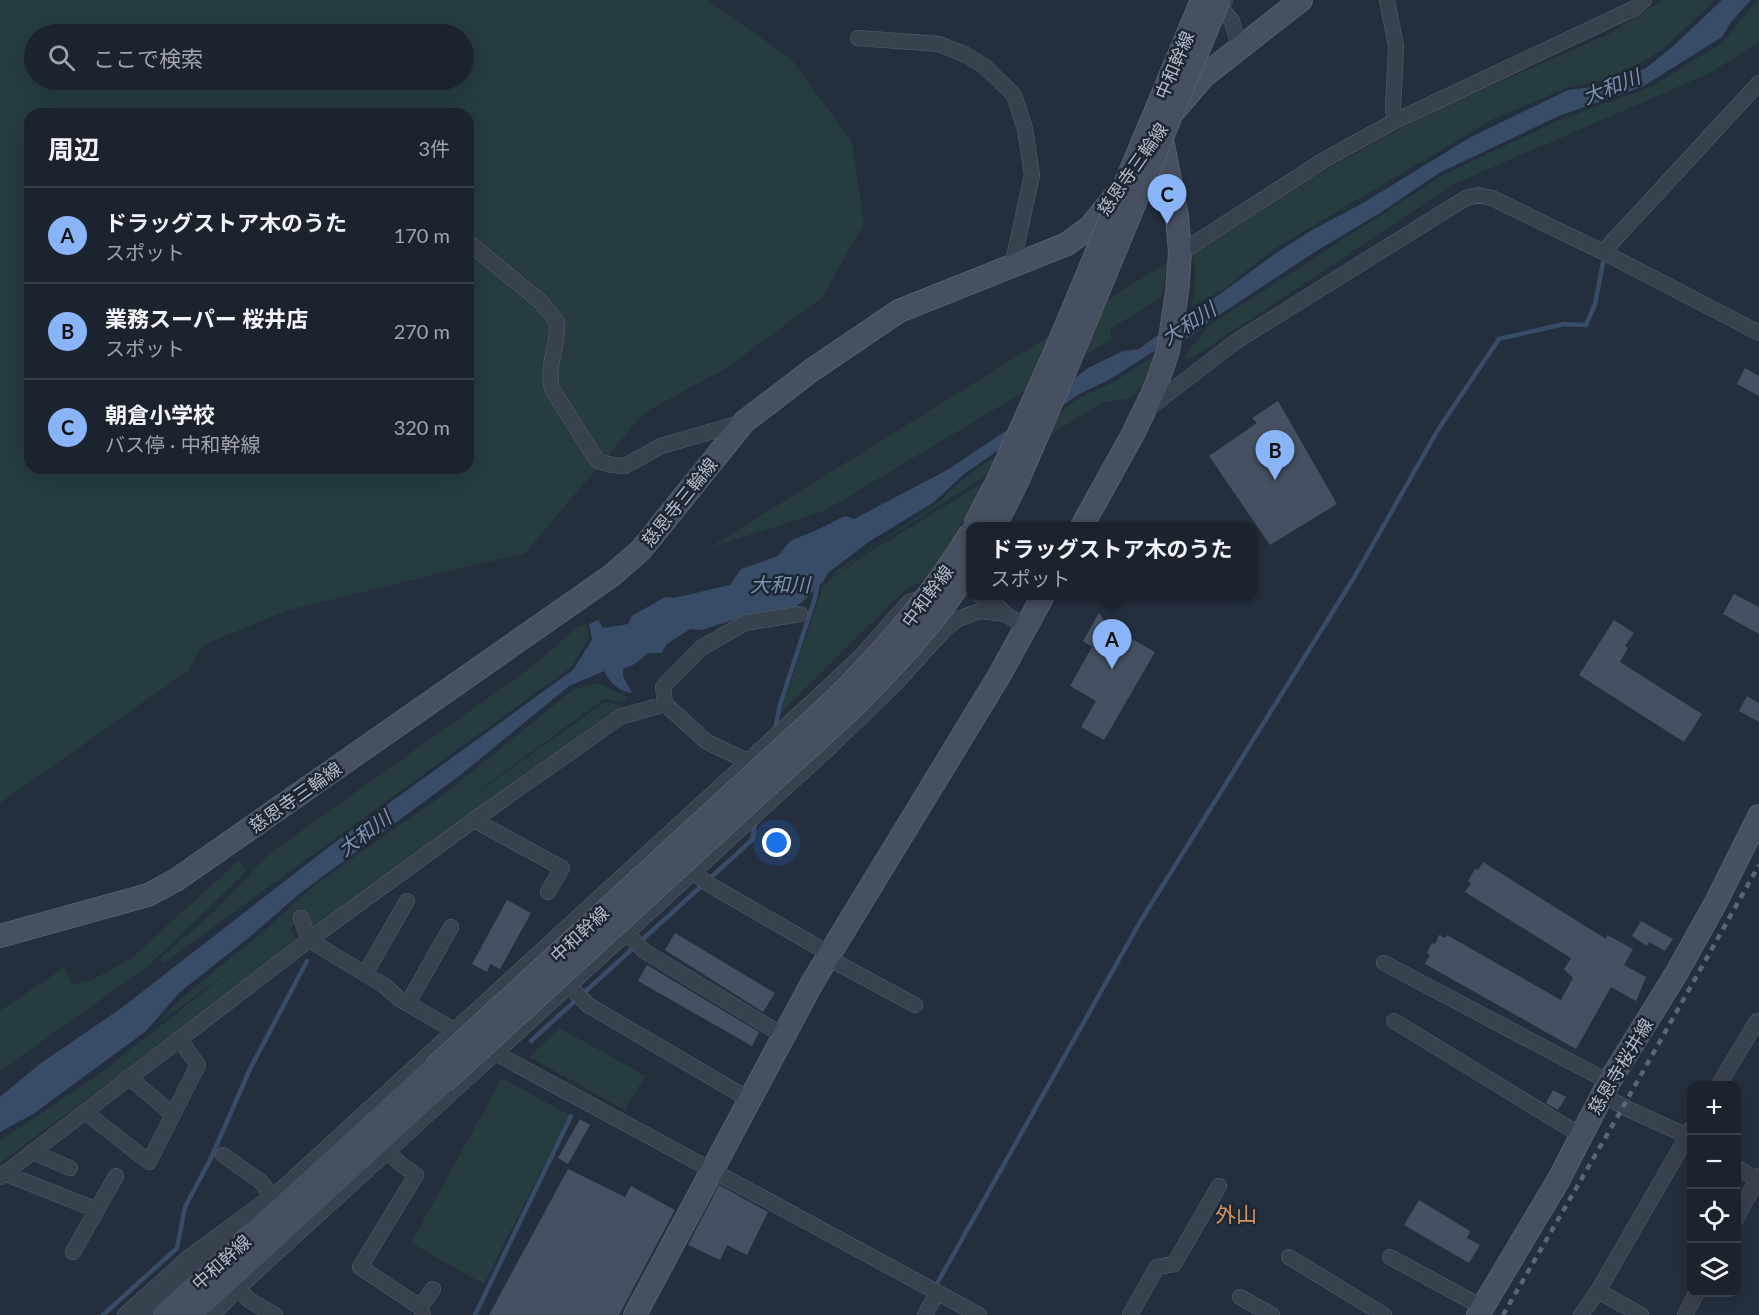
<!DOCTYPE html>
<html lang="ja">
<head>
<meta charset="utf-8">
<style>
  :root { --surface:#1b232e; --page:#242b36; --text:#f1f3f6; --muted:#a0a4aa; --line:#39404a; --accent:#8ab4f8 }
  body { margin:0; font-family:Lato,"Noto Sans JP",sans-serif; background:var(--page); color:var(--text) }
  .controls { position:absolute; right:18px; bottom:18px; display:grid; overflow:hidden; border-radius:12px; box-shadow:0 6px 24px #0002 }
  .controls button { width:54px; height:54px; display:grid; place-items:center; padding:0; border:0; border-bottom:2px solid var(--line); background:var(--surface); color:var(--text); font:30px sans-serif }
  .you { position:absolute; left:777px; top:843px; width:21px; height:21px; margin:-15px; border:4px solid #fff; border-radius:50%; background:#1a73e8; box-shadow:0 0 0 9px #1a73e833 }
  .badge { display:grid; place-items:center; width:39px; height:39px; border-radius:50%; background:var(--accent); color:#111; font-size:20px; font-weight:700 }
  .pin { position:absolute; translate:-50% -50px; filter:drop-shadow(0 2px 3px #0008) }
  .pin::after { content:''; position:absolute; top:32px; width:21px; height:18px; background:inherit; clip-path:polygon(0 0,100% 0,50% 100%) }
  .popup { position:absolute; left:966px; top:522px; width:291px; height:78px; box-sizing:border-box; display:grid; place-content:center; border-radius:12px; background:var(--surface); filter:drop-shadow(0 2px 4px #0005); font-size:20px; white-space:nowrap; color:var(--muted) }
  .popup b { font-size:22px; color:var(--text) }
  .popup::after { content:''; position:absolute; left:50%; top:100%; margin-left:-12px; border:12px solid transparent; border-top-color:var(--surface) }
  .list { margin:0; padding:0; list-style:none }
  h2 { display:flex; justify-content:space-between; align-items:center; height:78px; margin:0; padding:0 24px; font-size:26px }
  h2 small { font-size:20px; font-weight:400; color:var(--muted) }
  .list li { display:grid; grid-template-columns:39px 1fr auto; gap:18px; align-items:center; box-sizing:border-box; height:96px; padding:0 24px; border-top:2px solid var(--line) }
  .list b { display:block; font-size:22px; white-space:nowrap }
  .list p { margin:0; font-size:20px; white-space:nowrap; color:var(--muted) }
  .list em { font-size:20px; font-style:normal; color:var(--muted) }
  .icon { flex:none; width:33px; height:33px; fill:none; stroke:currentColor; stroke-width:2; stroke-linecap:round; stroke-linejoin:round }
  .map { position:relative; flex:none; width:1759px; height:1315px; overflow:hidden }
  .search { position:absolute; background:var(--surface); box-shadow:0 6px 24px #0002; left:24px; top:24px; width:450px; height:66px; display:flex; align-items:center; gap:15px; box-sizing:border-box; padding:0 21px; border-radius:33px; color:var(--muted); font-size:22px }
  .panel { position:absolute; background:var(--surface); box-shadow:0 6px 24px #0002; left:24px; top:108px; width:450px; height:366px; border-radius:18px }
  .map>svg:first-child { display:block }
  .green { fill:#263c3f; fill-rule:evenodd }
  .water { fill:#394c67 }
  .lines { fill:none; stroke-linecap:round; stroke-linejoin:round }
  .stream { stroke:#394c67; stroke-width:4.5 }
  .building { fill:#455162 }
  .street-casing { stroke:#565f6c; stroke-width:16 }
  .secondary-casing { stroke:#565f6c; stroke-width:24 }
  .street { stroke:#38414e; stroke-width:15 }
  .secondary { stroke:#465061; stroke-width:22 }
  .rail { stroke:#5a6575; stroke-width:4.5; stroke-dasharray:6 6; stroke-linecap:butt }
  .secondary-bridge-casing { stroke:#565f6c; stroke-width:24; stroke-linecap:butt }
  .secondary-bridge { stroke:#465061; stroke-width:22 }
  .labels { text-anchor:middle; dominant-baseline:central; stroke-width:5; stroke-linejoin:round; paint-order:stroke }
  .street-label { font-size:18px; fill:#b4bcc9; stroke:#1d2633 }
  .water-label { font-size:20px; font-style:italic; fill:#7c92b1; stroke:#1d2633 }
  .quarter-label { font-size:21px; fill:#d59563; stroke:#1d2633 }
</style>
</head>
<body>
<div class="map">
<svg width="1759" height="1315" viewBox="0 0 1759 1315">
  <rect width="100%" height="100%" fill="#242f3e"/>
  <!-- green -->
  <path class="green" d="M0 0H707L791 59 852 142 864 223 822 298 726 368 644 413 525 553 288 610 203 645 189 670 0 803ZM34 34H464V80H34ZM30 114H468V468H30Z
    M1663 0H1715L1663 49 1641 63 1605 80 1569 87 1493 119 1274 249 1222 290 1192 306 1196 271 1192 254 1321 172 1433 111 1607 35Z
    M1757 0H1759V42L1710 73 1454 184 1190 359 1184 357 1207 327 1445 174 1555 122 1653 86 1723 42Z
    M1168 262 1162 297 1110 329 1112 339 824 511 709 548Z
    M1157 354 1145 383 1130 398 1101 403 859 556 833 578 860 558 986 481 930 577 905 590 781 712 823 586 828 583 837 570 935 505 963 479 1079 398 1114 382Z
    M587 624 589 638 571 667 164 963 158 960 215 911 269 854 533 666 577 627Z
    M598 683 628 698 623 703 604 699 436 822 605 702 637 709 307 937 301 919 290 927 299 943 0 1163V1141L94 1078 234 968 157 1024 179 1000 262 933 316 884 447 792 574 689Z
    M238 861 247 871 149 965 0 1071V1011L65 967 71 985 94 979 133 957Z
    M560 1028 645 1076 625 1110 529 1057Z
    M502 1078 569 1115 484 1284 411 1243Z"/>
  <!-- water -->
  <path class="water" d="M1722 0H1751L1731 22 1722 37 1642 87 1561 115 1439 173 1380 213 1318 250 1207 323 1190 337 1156 350 1107 381 1079 394 964 474 934 502 870 541 828 573 823 582 802 602 791 610 733 620 701 630 690 629 667 644 661 653H648L635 664 623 669V677L632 693C620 692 609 682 604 671L569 686 459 776 299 894 252 935 180 992 146 1031 33 1114 0 1132V1097L41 1063 120 1009 330 846 573 670 592 640 589 624 598 620 603 628 628 624 632 616 665 597 674 598 730 585 741 569 778 556 790 541 819 529 845 516 854 519 949 469 1016 424 1088 368 1123 351 1139 349 1193 309 1209 302 1276 253 1314 229 1363 203 1469 138 1568 90 1601 86 1646 68 1671 48Z"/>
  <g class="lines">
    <!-- stream -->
    <path class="stream" d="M775 730 780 705 815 598 818 582
      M531 1041 752 840 756 820
      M934 1289 1140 922 1355 576 1439 428 1499 339 1564 324 1586 325 1595 304 1603 263 1607 257
      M103 1315 177 1248 185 1207 211 1158 250 1069 307 961
      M475 1315 571 1116"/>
  </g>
  <!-- building -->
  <path class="building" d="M1745 368 1759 376V396L1737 384Z
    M1278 401 1337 504 1270 545 1209 456 1257 423 1252 418Z
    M1734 594 1759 607V634L1723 614Z
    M1099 613 1107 625 1155 652 1104 740 1081 727 1096 701 1070 686 1092 647 1083 641Z
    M1614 620 1634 633 1625 646 1628 648 1620 662 1702 714 1684 742 1579 675Z
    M1747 696 1759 703V722L1739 711Z
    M1483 862 1606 939 1607 935 1633 949 1624 965 1646 977 1636 1001 1611 987 1576 1049 1425 964 1430 955 1427 953 1432 943 1435 944 1439 935 1445 938 1447 935 1561 1000 1573 978 1564 969 1571 958 1465 892 1471 883 1468 881 1475 869 1478 870Z
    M507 900 531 913 500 969 490 964 487 972 472 964Z
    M1641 921 1673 939 1665 951 1649 942 1647 946 1632 936Z
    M675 933 775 993 763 1012 665 950Z
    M647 965 759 1032 752 1046 638 981Z
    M1553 1090 1566 1097 1558 1110 1546 1103Z
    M580 1119 590 1125 568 1164 558 1158Z
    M568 1169 625 1197 631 1186 675 1210 619 1315H489Z
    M719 1185 768 1212 747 1255 727 1245 720 1260 688 1245Z
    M1419 1200 1470 1231 1467 1238 1480 1245 1469 1263 1404 1225Z"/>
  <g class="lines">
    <defs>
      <path id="street" d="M1225 0 1221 8 1232 21 1239 47
        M1387 0 1396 46 1393 109 1395 121
        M858 38 939 44 966 55 984 66 1014 95 1025 129 1032 175 1012 267
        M468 242 541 302 557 322C559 345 546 365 552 389L593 454 598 461 612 465 625 466 661 446 744 422
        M1603 252 1759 83
        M1180 253 1324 160 1395 121 1635 8 1644 0
        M1148 409 1235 342 1466 198 1478 195 1492 198 1603 252 1759 333
        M980 596 994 602 1005 614 1025 626
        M665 704 663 687 701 648 745 623 800 614
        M474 820 562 868 548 892
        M693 872 710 885 830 954
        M301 918 309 940 385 986 398 998 462 1035
        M626 932 644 951 784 1036
        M828 958 915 1005
        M1384 963 1609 1082
        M365 974 407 901
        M569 986 588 1005 750 1100
        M408 1003 451 927
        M1394 1021 1580 1135
        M488 1049 979 1315
        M129 1077 173 1115
        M1718 1086 1757 1021 1759 1023
        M1602 1095 1630 1110 1692 1138
        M85 1112 149 1162 198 1065 179 1039
        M389 1151 399 1163 416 1175 360 1267 420 1307 423 1315
        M32 1152 70 1168
        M223 1155 260 1181 272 1196
        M1736 1167 1759 1181
        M4 1173 97 1210
        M0 1177 309 940 474 820 620 717 665 704 707 742 747 761
        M1736 1219 1759 1176
        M73 1252 116 1176
        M1289 1257 1384 1315
        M1390 1257 1482 1307
        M238 1288 249 1300 275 1315
        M1240 1297 1272 1315
        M420 1307 433 1289
        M125 1315 188 1258 282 1189 821 694 862 655 909 602 924 597
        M143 1315 180 1281 230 1242
        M213 1315 238 1288 829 748 894 685 944 630 958 619 980 611 1005 614
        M925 1315 937 1293
        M1130 1315 1157 1267 1174 1264 1219 1186
        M1581 1315 1598 1291
        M1641 1315 1598 1291 1692 1128
        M1685 1315 1697 1292"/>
      <path id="secondary" d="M1175 110 1204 76 1301 0
        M1082 526 1133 434 1156 386 1168 351 1177 292 1180 253 1177 216 1160 129
        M0 936 148 895 176 880 611 576 641 550 744 422 812 370 899 311 1067 244 1090 227 1119 191
        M164 1315 434 1068
        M190 1315 444 1082
        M635 1315 812 983 999 676 1043 596
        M1478 1315 1558 1181 1609 1082 1676 974 1715 904 1759 816"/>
    </defs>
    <!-- street casing -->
    <use href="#street" class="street-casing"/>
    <!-- secondary casing -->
    <use href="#secondary" class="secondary-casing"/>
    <!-- street -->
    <use href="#street" class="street"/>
    <!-- secondary -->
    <use href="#secondary" class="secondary"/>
    <!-- rail -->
    <path class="rail" d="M1503 1315 1623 1107 1759 865"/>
    <defs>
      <path id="secondary-bridge" d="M974 526 999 478 1053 357 1202 0
        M995 526 1017 482 1070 359 1219 0
        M434 1068 837 698C890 644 932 597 971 532
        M444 1082 851 709C895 665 937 620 971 567"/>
    </defs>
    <!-- secondary-bridge casing -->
    <use href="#secondary-bridge" class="secondary-bridge-casing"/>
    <!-- secondary-bridge -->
    <use href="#secondary-bridge" class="secondary-bridge"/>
  </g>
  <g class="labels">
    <!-- street labels -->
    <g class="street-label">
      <text transform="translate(1174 65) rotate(-67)">中和幹線</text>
      <text transform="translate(1132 169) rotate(-55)">慈恩寺三輪線</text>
      <text transform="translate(679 502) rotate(-51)">慈恩寺三輪線</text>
      <text transform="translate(927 596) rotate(-53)">中和幹線</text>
      <text transform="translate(295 797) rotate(-35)">慈恩寺三輪線</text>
      <text transform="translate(579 934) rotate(-43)">中和幹線</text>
      <text transform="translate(1620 1066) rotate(-59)">慈恩寺桜井線</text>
      <text transform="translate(221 1262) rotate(-42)">中和幹線</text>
    </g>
    <!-- water labels -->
    <g class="water-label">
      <text transform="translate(1611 86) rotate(-22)">大和川</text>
      <text transform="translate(1188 323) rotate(-33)">大和川</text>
      <text x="780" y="584">大和川</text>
      <text transform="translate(364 833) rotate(-37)">大和川</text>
    </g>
    <!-- quarter labels -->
    <g class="quarter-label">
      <text x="1236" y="1213">外山</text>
    </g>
  </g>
</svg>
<div class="controls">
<button>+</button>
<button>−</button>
<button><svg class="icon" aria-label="locate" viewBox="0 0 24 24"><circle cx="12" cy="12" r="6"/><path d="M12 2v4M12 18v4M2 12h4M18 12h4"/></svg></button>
<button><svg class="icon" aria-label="layers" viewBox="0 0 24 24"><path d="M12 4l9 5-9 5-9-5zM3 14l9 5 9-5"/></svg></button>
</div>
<div class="you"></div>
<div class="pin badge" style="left:1112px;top:669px">A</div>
<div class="popup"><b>ドラッグストア木のうた</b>スポット</div>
<div class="pin badge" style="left:1275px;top:480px">B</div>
<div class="pin badge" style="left:1167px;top:224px">C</div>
<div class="search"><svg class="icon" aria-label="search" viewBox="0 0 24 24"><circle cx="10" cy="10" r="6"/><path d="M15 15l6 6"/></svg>ここで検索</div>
<section class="panel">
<h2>周辺<small>3件</small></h2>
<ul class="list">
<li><span class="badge">A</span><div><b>ドラッグストア木のうた</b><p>スポット</p></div><em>170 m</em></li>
<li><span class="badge">B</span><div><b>業務スーパー 桜井店</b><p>スポット</p></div><em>270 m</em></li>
<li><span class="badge">C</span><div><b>朝倉小学校</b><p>バス停 · 中和幹線</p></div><em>320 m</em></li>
</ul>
</section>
</div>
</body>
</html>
